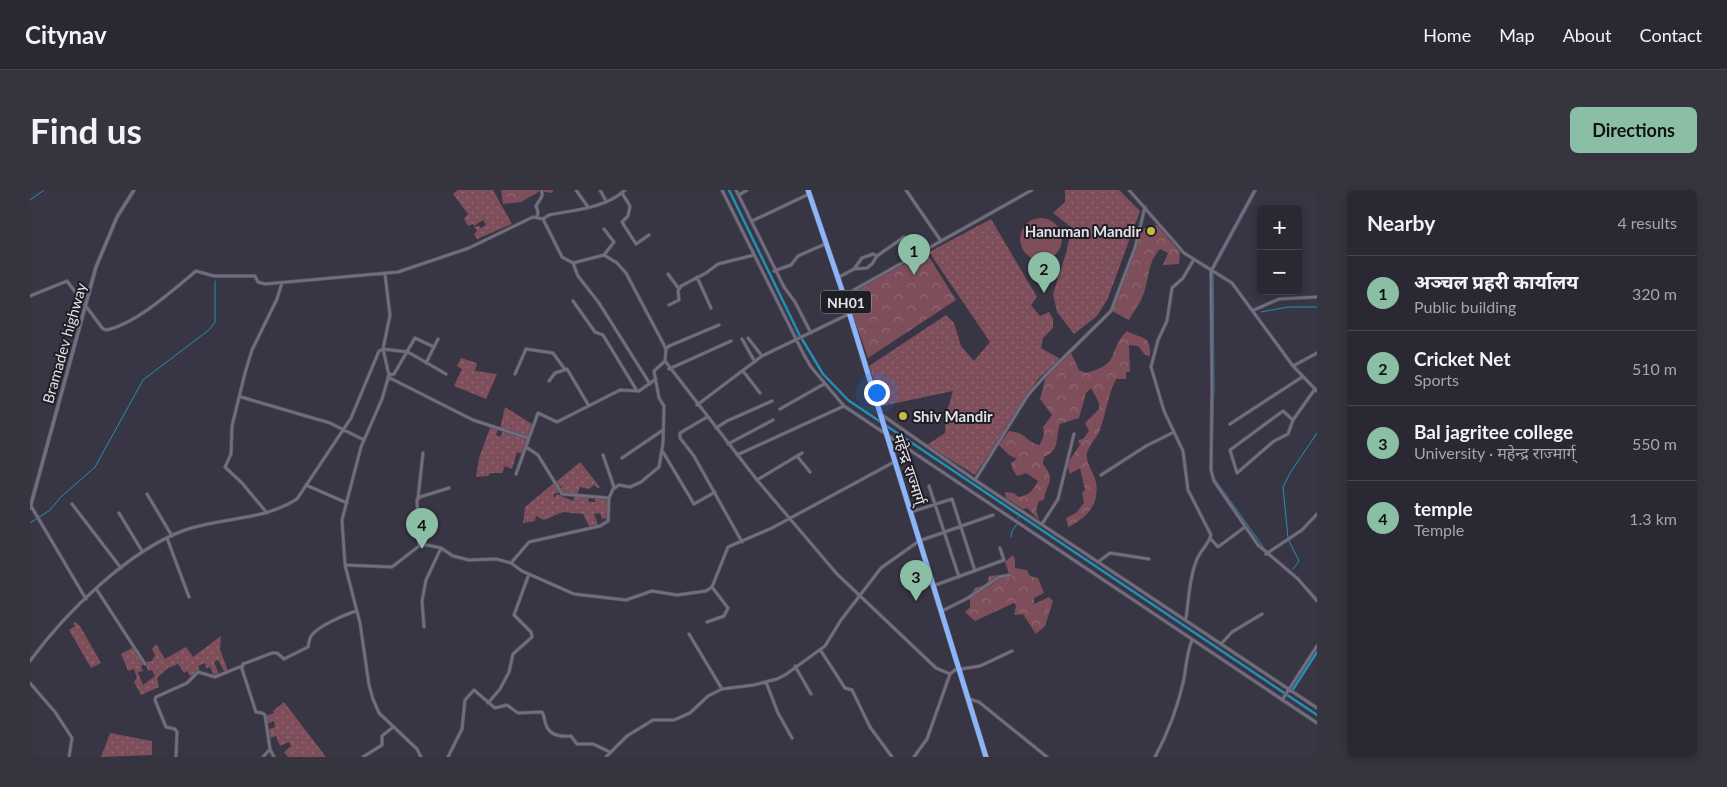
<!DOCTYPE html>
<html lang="en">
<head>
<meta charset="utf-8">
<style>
  :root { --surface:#2a2833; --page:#36343f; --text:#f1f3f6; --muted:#a5a6ac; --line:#46444e; --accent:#8abfa5 }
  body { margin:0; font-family:Lato,"Noto Sans Devanagari",sans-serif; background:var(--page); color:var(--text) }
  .controls { position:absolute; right:15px; top:15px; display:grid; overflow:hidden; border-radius:8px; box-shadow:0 2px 8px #0003 }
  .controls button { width:45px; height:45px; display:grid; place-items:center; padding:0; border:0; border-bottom:1px solid var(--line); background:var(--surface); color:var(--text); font:25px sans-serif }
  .you { position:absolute; left:846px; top:202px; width:18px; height:18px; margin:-12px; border:4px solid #fff; border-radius:50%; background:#1a73e8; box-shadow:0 0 0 8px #1a73e833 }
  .badge { display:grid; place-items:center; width:32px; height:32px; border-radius:50%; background:var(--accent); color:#111; font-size:16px; font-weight:700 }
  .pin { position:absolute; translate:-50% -41px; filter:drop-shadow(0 1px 2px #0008) }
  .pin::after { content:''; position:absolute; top:26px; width:18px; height:15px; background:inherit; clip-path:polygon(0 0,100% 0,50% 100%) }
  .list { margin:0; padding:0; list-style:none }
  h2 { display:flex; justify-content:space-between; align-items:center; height:65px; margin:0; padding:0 20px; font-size:21px }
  h2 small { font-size:16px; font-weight:400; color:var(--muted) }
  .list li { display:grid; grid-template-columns:32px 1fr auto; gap:15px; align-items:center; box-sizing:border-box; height:75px; padding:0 20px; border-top:1px solid var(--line) }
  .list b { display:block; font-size:19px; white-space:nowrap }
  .list p { margin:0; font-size:16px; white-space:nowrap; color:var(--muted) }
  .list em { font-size:16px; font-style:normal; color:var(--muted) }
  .map { position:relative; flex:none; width:1287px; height:567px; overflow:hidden; border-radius:8px }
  header { display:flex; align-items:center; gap:30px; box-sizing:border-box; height:70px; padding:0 25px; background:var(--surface); border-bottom:1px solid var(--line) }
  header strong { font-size:24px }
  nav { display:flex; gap:28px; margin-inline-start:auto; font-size:18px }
  .intro { display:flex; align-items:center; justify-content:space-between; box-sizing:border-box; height:120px; padding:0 30px }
  h1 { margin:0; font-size:35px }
  .button { padding:12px 22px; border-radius:8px; background:var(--accent); color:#111; font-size:18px; font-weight:700 }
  main { display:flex; gap:30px; padding:0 30px }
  aside { flex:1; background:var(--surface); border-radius:8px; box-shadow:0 2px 8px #0003 }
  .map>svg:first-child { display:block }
  .grass { fill:url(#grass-dots) }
  .forest { fill:url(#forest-crowns) }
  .garden { fill:#7e4f5b }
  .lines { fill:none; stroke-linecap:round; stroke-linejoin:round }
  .stream { stroke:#2290b4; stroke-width:1 }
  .canal { stroke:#2290b4; stroke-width:2.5 }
  .street-casing { stroke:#575460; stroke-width:4 }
  .secondary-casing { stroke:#575460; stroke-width:4.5 }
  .highway-casing { stroke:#575460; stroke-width:6 }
  .street { stroke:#726e7f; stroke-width:2.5 }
  .secondary { stroke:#726e7f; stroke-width:3 }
  .highway { stroke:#8cb5f9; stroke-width:5 }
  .poi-dot { fill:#c2bd3f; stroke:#1f1e25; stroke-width:2 }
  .labels { text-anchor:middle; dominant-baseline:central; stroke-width:4; stroke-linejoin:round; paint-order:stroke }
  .shield { fill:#1f1e25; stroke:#a8a6b0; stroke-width:1 }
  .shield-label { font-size:14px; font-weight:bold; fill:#e3e1eb }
  .poi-label { font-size:15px; font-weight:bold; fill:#e3e1eb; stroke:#1f1e25; text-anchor:end }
  .street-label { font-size:15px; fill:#e3e1eb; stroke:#1f1e25 }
</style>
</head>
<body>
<header>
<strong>Citynav</strong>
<nav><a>Home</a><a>Map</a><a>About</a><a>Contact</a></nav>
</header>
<div class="intro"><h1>Find us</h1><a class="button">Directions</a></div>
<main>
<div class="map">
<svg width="1287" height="567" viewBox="0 0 1287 567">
  <defs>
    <pattern id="grass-dots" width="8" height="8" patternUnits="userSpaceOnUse" patternTransform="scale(1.25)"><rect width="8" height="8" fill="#7e4f5b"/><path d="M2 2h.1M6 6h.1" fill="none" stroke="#906873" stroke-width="1.8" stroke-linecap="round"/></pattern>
    <pattern id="forest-crowns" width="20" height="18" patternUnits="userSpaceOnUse" patternTransform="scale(1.25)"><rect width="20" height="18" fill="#7e4f5b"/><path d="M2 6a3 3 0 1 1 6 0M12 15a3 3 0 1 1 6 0" fill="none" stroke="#906873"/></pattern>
  </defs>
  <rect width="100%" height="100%" fill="#383544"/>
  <!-- grass -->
  <path class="grass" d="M428 0H463L482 34 447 49 444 44 447 41 444 37 449 36 451 38 456 35 453 30 444 36 443 34 438 36 434 29 438 24 423 4Z
    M1035 0H1089L1110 21 1078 108 1067 126 1044 144 1027 122 1023 104 1037 60 1041 37 1023 23 1035 12Z
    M961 29 1007 107 1001 115 1010 126 1019 122 1023 129V138L1013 148 1011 158 1030 169 1008 189 945 285 897 255 915 243 916 225 923 201 852 216 839 176 916 125 924 133 931 156 944 171 960 152 899 62Z
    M431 168 447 173 445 181 467 184 456 209 424 196 432 179 427 176Z
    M475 217 502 234 498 248 470 239Z
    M460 238 468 239 466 245 470 247 473 241 498 249 493 264 487 262 482 279 475 276 472 283H461L458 286 446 287 449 268Z
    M550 272 570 297 568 298 564 295 559 299 550 297 547 305 532 303 529 299 533 296 528 297 526 292Z
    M524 293 530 302 524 304V308L527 304 543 311 544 307H558L559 312H565V308L579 310 578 328 572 329 570 323 564 324 568 335 559 336 553 324 533 322 514 330 506 326 505 331 493 333 495 317Z
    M45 432 50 436 71 473 61 478 39 440 45 436 43 433Z
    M191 446 190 459 198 481 195 483 188 470 184 472 189 484 184 485 180 477 176 478 175 473 168 476 170 481 160 486 157 481 154 483 148 474 138 478 127 488 129 497 111 505 104 492 107 488 104 479 98 481 91 464 104 457 113 474 111 477 113 481 108 482 113 495 125 486 122 480 118 481 115 472 122 471 125 465 122 459 126 454 135 469 156 457 163 467Z
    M254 512 296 567H258L254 562 261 556 259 552 250 556 246 546 240 548 237 540 245 537 244 531 237 534 236 526 244 523 243 521Z
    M80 543 122 551V565L71 567Z"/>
  <!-- forest -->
  <path class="forest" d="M471 0H524L521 3 510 1 491 12 473 14Z
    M1127 35 1150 62 1149 74 1133 75 1138 63 1130 59C1116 74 1120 92 1111 110 1108 117 1102 123 1099 130L1082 121 1110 40Z
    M896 62 926 110 838 168 816 106Z
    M1097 141C1113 150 1121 144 1120 166L1115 165 1108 156 1099 155 1100 182H1096V189H1086C1078 205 1076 223 1070 240 1067 248 1059 255 1057 263 1055 272 1064 283 1066 292 1070 314 1056 329 1038 337L1036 328 1046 323 1054 313 1052 303 1055 300 1050 278 1040 284 1037 274 1050 255 1048 250 1053 249 1059 241 1055 233 1069 219V213L1061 198 1056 203 1049 228 1030 234C1025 247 1031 260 1014 267L1013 274C1027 292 1016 292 1014 310L1009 311 1006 320 1009 330 997 318 993 319 976 308 975 302 983 303 989 307C1000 305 1003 300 1008 291L996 283 987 286 982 278 981 273 987 269 979 265 969 255 979 241C998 243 995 252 1010 255L1014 244 1013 237 1022 225 1010 209 1016 186 1041 163 1049 180 1056 183C1093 173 1076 162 1097 141Z
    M983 365 985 370V378L997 380 1000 386 1008 388 1014 403 1004 408V414L1019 407 1023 411 1015 436 1006 444 993 424 984 425 986 416 984 413 945 431 935 422 940 417V406L945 398 957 394 959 386 979 384 975 372Z"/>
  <!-- garden -->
  <path class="garden" d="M990 49a21 21 0 1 1 42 0a21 21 0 1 1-42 0Z"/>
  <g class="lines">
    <!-- stream -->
    <path class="stream" d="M0 10 14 0
      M1184 79 1227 0
      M1231 122 1258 117H1287
      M1182 262 1184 196 1183 84
      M1184 288 1234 358
      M988 328 990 325
      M0 333 20 320 31 307 65 277 113 190 180 139 185 132V91
      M981 347 982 341 987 334
      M1258 348 1253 297 1260 283 1287 243
      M1259 351 1269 371 1263 379
      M1262 382 1287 408"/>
    <!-- canal -->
    <path class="canal" d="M699 0 769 144 793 184 818 210 1287 525
      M1262 501 1287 462"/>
    <defs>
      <path id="street" d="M546 0 558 17
        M570 0 576 11
        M692 0 774 165 781 177 814 216 1287 533
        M706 0 754 97 765 112 781 143
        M876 0 911 51
        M1099 0 1154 63 1202 93 1263 176 1287 201
        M1225 0 1181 81 1182 199 1181 280 1184 291 1228 355 1268 389 1287 411
        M592 3 600 16 598 26 592 32 606 54 619 45
        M709 5 717 0
        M507 28 508 22 506 16 512 6V0
        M722 31 779 4
        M574 65 584 52 574 39
        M543 73 548 86 569 113 620 194
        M824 79 832 68 843 64 847 66
        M744 81 761 75 768 66 795 54
        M355 84 360 125 353 159 359 185 352 209 331 257 312 330 315 375 330 433 339 495 343 509 349 523 387 559 391 567
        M638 84 649 99
        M667 87 681 118
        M809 87 824 79 837 78 842 74 847 66 874 47
        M815 105 1002 0
        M0 106 37 91 73 139 77 140C107 133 142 101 166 81L184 86H225L228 92 235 94 368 82 439 58 503 27 513 29 519 25C544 20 576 18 595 0
        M543 111 565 142 573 145 607 201
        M639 115 649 110 648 101 651 96 676 83 688 74 724 65
        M1224 120 1249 109 1287 107
        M718 148 732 166
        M712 149 725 172
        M636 159 639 156 689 135
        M635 171 727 290 807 384 906 478 920 484
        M396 173 408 149
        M1263 176 1287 163
        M639 179 701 151
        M713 181 730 203
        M485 184 496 159 523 163 534 178
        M359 185 364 184 385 148 404 157
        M358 187 443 230 498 248
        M519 191 525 183 537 179 559 216
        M211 207 300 233 334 250
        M667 215 732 166 819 124
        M750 219 794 194
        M852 225 945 290 1287 518
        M677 227 650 243V248L664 266 712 352
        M1263 230 1253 221 1200 260 1207 283 1244 251 1258 244 1263 230 1285 199
        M1200 234 1272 187
        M686 238 697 231 742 211
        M698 254 743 230
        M496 257 508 265 532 304 579 308
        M633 262 664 314 685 302
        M573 265 584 297
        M707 265 814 216
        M767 266 780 282
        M592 268 633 240
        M486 284 508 223 527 232 590 200 609 201 626 189
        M1071 285 1116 256 1144 242
        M727 290 772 263
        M945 290 998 205 1014 187 1081 121 1105 58 1115 17
        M276 295 317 313
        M899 296 929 387
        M117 304 142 346
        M388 308 393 263
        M42 314 91 378
        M1 316 56 409
        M881 322 922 309 945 381
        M89 323 112 361
        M237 323 212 293 195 277 201 264 202 236 215 183 222 160 247 109 252 93
        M1012 334 1028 309 1044 244
        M137 348 159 407
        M1180 348 1188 357 1215 337
        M389 356 387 310 390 307 419 298
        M1236 364 1272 340 1287 324
        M1068 372 1080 363 1119 369
        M481 373 499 352 570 336 578 331 579 308 583 299 589 295 600 297 611 292 629 277 633 253 634 216 629 208 624 181 635 171 636 159 633 153 596 83 587 73 574 65 543 73 532 67 513 29
        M315 375 362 377 389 356 397 355 411 358 423 366 439 370 466 369 481 373 492 381 544 404 596 410 622 401 647 405 676 401 682 397 698 357 742 338 864 272
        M903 396 974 370 970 358
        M67 400 115 474
        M912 421 938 408 969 387 980 385
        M1156 428C1159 409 1159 388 1167 369 1171 360 1178 355 1181 345L1158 300 1153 261 1134 221 1121 177 1128 150 1137 131 1142 98 1153 88 1163 71
        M677 432 694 426 698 418 682 397
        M394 437 392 411 396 390 411 358
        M659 444 692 499
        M1191 454 1202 442 1232 424
        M791 461 815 498 822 500 840 537 862 567
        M0 471C35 423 99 360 155 340 192 327 233 331 267 309L321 228 349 161 353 159 378 162 416 184
        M765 476 781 504
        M736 492 748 523 762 548
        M0 493 25 522 42 548 39 567
        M939 509 949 512 1017 567
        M1252 510 1287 456
        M458 513 470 499 479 482 483 464 502 447 501 442 484 425 499 384
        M240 559 244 567
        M146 567 147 542 145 539 136 537 125 510 126 507 157 493 168 482 185 487 212 476
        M233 567 240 559 235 525 232 523 226 522 212 479 213 474 242 463H247L254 469 278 457C279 453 279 449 281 446 288 436 314 425 326 421
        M333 567 352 555V546L362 538
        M418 567 432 539 435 510 444 500 465 518 477 515 488 523 512 522C515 527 514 530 516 535 520 546 531 547 541 546L547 554H563L580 562
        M576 567 597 546 623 530H644L660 523 678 506 692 499 724 495 747 489 755 485 795 456 811 430 851 378 889 351 963 325
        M884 567 897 549 920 484 925 480 950 476 982 461
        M1125 567C1138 543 1148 516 1154 489 1156 475 1157 463 1162 450"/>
      <path id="secondary" d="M0 318 66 77 87 27 104 0"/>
      <path id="highway" d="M778 0 814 106 956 567"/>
    </defs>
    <!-- street casing -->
    <use href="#street" class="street-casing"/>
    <!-- secondary casing -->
    <use href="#secondary" class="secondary-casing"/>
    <!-- highway casing -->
    <use href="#highway" class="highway-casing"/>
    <!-- street -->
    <use href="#street" class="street"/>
    <!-- secondary -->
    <use href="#secondary" class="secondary"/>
    <!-- highway -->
    <use href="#highway" class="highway"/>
  </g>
  <!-- markers -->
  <g class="poi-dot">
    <circle cx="1121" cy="41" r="5"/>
    <circle cx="873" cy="226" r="5"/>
  </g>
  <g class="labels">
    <!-- shield labels -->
    <rect class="shield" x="791" y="100.5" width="50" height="23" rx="4"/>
    <g class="shield-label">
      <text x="816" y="112">NH01</text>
    </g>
    <!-- poi labels -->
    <g class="poi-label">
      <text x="1111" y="41">Hanuman Mandir</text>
      <text x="883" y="226" text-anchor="start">Shiv Mandir</text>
    </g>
    <!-- street labels -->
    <g class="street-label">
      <text transform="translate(34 153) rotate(-74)">Bramadev highway</text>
      <text transform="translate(880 279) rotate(72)">महेन्द्र राज्मार्ग्</text>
    </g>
  </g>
</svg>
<div class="controls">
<button>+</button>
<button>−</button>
</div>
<div class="you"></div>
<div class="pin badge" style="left:884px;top:85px">1</div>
<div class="pin badge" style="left:1014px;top:103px">2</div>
<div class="pin badge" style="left:886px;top:411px">3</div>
<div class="pin badge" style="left:392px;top:359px">4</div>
</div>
<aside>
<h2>Nearby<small>4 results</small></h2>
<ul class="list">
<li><span class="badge">1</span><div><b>अञ्चल प्रहरी कार्यालय</b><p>Public building</p></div><em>320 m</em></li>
<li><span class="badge">2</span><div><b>Cricket Net</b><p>Sports</p></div><em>510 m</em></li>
<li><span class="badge">3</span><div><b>Bal jagritee college</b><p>University · महेन्द्र राज्मार्ग्</p></div><em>550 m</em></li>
<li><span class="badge">4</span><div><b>temple</b><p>Temple</p></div><em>1.3 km</em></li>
</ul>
</aside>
</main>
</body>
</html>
